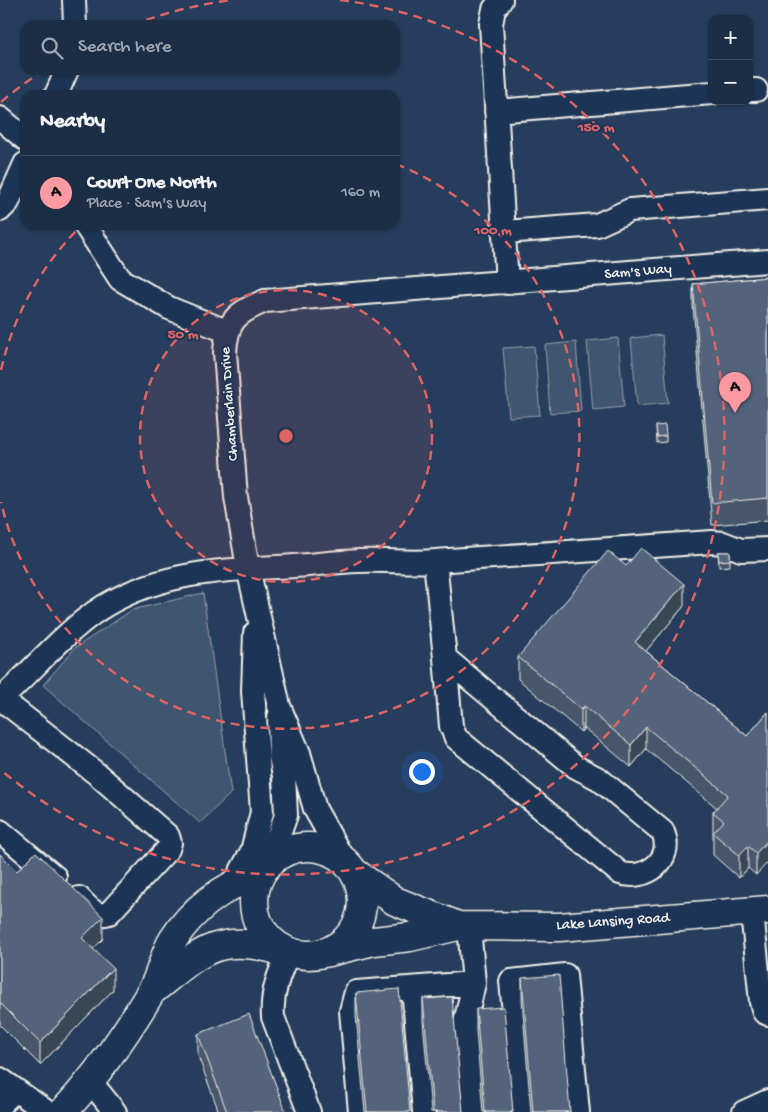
<!DOCTYPE html>
<html lang="en">
<head>
<meta charset="utf-8">
<style>
  :root { --surface:#1c2e46; --page:#25364d; --text:#f1f3f6; --muted:#a0a8b3; --line:#3a4a5f; --accent:#ff9aa2 }
  body { margin:0; font-family:"Gochi Hand",sans-serif; background:var(--page); color:var(--text) }
  .controls { position:absolute; right:15px; top:15px; display:grid; overflow:hidden; border-radius:10px; box-shadow:0 1px 4px #0004 }
  .controls button { width:45px; height:45px; display:grid; place-items:center; padding:0; border:0; border-bottom:1px solid var(--line); background:var(--surface); color:var(--text); font:25px sans-serif }
  .you { position:absolute; left:421px; top:771px; width:18px; height:18px; margin:-12px; border:4px solid #fff; border-radius:50%; background:#1a73e8; box-shadow:0 0 0 8px #1a73e833 }
  .badge { display:grid; place-items:center; width:32px; height:32px; border-radius:50%; background:var(--accent); color:#111; font-size:16px; font-weight:700 }
  .pin { position:absolute; translate:-50% -41px; filter:drop-shadow(0 1px 2px #0008) }
  .pin::after { content:''; position:absolute; top:26px; width:18px; height:15px; background:inherit; clip-path:polygon(0 0,100% 0,50% 100%) }
  .list { margin:0; padding:0; list-style:none }
  h2 { display:flex; justify-content:space-between; align-items:center; height:65px; margin:0; padding:0 20px; font-size:21px }
  h2 small { font-size:16px; font-weight:400; color:var(--muted) }
  .list li { display:grid; grid-template-columns:32px 1fr auto; gap:15px; align-items:center; box-sizing:border-box; height:75px; padding:0 20px; border-top:1px solid var(--line) }
  .list b { display:block; font-size:19px; white-space:nowrap }
  .list p { margin:0; font-size:16px; white-space:nowrap; color:var(--muted) }
  .list em { font-size:16px; font-style:normal; color:var(--muted) }
  .icon { flex:none; width:28px; height:28px; fill:none; stroke:currentColor; stroke-width:2; stroke-linecap:round; stroke-linejoin:round }
  .map { position:relative; flex:none; width:768px; height:1112px; overflow:hidden }
  .search { position:absolute; background:var(--surface); box-shadow:0 1px 4px #0004; left:20px; top:20px; width:380px; height:55px; display:flex; align-items:center; gap:12px; box-sizing:border-box; padding:0 18px; border-radius:15px; color:var(--muted); font-size:19px }
  .panel { position:absolute; background:var(--surface); box-shadow:0 1px 4px #0004; left:20px; top:90px; width:380px; height:140px; border-radius:15px }
  .map>svg:first-child { display:block }
  .green { fill:#40546f; stroke:#9aa2ac }
  .lines { fill:none; stroke-linecap:round; stroke-linejoin:round }
  .minor-casing { stroke:#f4f1e8; stroke-width:26 }
  .major-casing { stroke:#f4f1e8; stroke-width:31 }
  .minor { stroke:#1d3557; stroke-width:22 }
  .major { stroke:#1d3557; stroke-width:28 }
  .wall { fill:#47566a; stroke:#f4f1e8 }
  .shaded-wall { fill:#394656; stroke:#f4f1e8 }
  .building { fill:#52647b; stroke:#f4f1e8 }
  .ring { fill:none; stroke:#df6462; stroke-width:2.5; stroke-dasharray:9 6 }
  .labels { text-anchor:middle; dominant-baseline:central; stroke-width:4; stroke-linejoin:round; paint-order:stroke }
  .street-label { font-size:15px; fill:#f4f1e8; stroke:#1d3557 }
  .centre { fill:#df6462; stroke:#1d3557; stroke-width:2.5 }
  .ring-label { font-size:15px; text-anchor:middle; font-weight:bold; fill:#df6462; stroke:#1d3557; stroke-width:4; stroke-linejoin:round; paint-order:stroke }
</style>
</head>
<body>
<div class="map">
<svg width="768" height="1112" viewBox="0 0 768 1112">
  <rect width="100%" height="100%" fill="#263d5d"/>
  <filter id="ink" filterUnits="userSpaceOnUse"><feTurbulence type="fractalNoise" baseFrequency=".02" numOctaves="2"/><feDisplacementMap in="SourceGraphic" scale="10" xChannelSelector="R" yChannelSelector="G"/><feConvolveMatrix kernelMatrix="1 2 1 2 8 2 1 2 1" color-interpolation-filters="sRGB"/></filter>
  <g filter="url(#ink)">
    <!-- green -->
    <path class="green" d="M662 335 668 403 637 406 631 338Z
      M618 338 624 407 593 410 587 341Z
      M576 342 581 411 550 413 545 345Z
      M534 346 540 415 509 417 503 348Z
      M203 593 231 793 200 823 43 685 75 648 132 610Z"/>
    <g class="lines">
      <defs>
        <path id="minor" d="M74 0 75 25
          M501 0 494 9 491 24 507 283
          M749 90H756
          M56 95 67 70
          M496 111 712 93
          M0 118 25 139
          M0 210 8 202 25 164
          M85 225 120 279 169 308 226 331
          M505 232 597 225 630 210 768 199
          M435 561 445 658 576 767 599 779 663 832C675 860 645 882 620 873L456 738 451 726 445 658
          M1 699 97 774 168 836 170 843 168 849 109 913C96 918 88 907 79 898
          M0 700C32 671 59 638 95 612 149 575 212 570 276 567 304 566 332 562 359 561 385 560 410 563 435 561L712 542 723 543 741 550 768 549
          M0 831 55 877
          M343 859 315 809 299 753 279 706 248 568 236 497 225 352C227 320 236 313 265 301L768 261
          M269 863 286 815 284 776 280 756 279 717
          M235 882 252 851 262 812 253 691 255 633
          M752 911 761 1002 764 1012 768 1014
          M469 927 474 983 465 1023 474 1112
          M289 952C279 973 271 993 273 1017L309 1112
          M413 988 424 1112
          M0 1079 47 1112
          M91 1082 115 1112
          M0 1105 15 1090
          M360 1112 351 1011 356 992 474 983
          M523 1112 511 981 565 975 578 1112
          M744 1112 768 1101"/>
        <path id="major" d="M254 901a54 54 0 1 1 108 0a54 54 0 1 1-108 0Z
          M355 873 395 901 458 926
          M325 953 374 941 410 937 458 926 559 927 768 910
          M153 990C198 954 216 932 277 950L282 949
          M63 1112C97 1076 125 1035 151 992 161 976 163 956 173 940 194 906 227 885 262 872"/>
      </defs>
      <!-- minor casing -->
      <use href="#minor" class="minor-casing"/>
      <!-- major casing -->
      <use href="#major" class="major-casing"/>
      <!-- minor -->
      <use href="#minor" class="minor"/>
      <!-- major -->
      <use href="#major" class="major"/>
    </g>
    <!-- wall -->
    <path class="wall" d="M768 277V520L712 525 693 306V284Z
      M656 426 666 436V442L657 443Z
      M718 552H730V566L719 567Z
      M626 566 684 606 646 651 747 736 768 712 756 875 748 868 739 878 713 855V812L717 808 646 749 631 767 584 728 581 732 518 679V657Z
      M0 854 17 871 103 939 93 949 113 990 40 1065 0 1025Z
      M522 978 570 1112H531L522 1000Z
      M356 993 410 1112H365L356 1015Z
      M423 999 463 1112H431L423 1021Z
      M476 1009 513 1112H483L476 1031Z
      M198 1034 286 1112H219L198 1056Z"/>
    <!-- shaded-wall -->
    <path class="shaded-wall" d="M684 584V606L635 664V642Z
      M584 706V728L581 732V709Z
      M646 727V749L631 767V745Z
      M768 840V862L756 875V853Z
      M748 846V868L739 878V855Z
      M103 917V939L82 960V938Z
      M113 968V990L40 1065V1043Z"/>
    <!-- building -->
    <path class="building" d="M768 277V498L712 503 693 284Z
      M665 425 666 436 657 437 656 426Z
      M641 548 684 584 635 642 747 736 768 712V840L756 853 748 846 739 855 713 833 724 821 713 812 728 795 646 727 631 745 584 706 581 709 518 657 608 551 626 566Z
      M718 552H730V560L719 561Z
      M36 852 103 917 82 938 113 968 40 1043 0 1003V854L17 871Z
      M559 975 570 1112H533L522 978Z
      M399 989 410 1112H367L356 993Z
      M452 997 463 1112H433L423 999Z
      M504 1007 513 1112H485L476 1009Z
      M249 1014 286 1112H227L198 1034Z"/>
  </g>
  <!-- distance rings -->
  <circle cx="286" cy="436" r="146" fill="#df6462" fill-opacity=".12"/>
  <g class="ring">
    <circle cx="286" cy="436" r="146"/>
    <path d="M1 370A293 293 0 0 1 82 225M396 164A293 293 0 1 1 1 502"/>
    <path d="M1 102A439 439 0 0 1 41 72M132 25A439 439 0 0 1 232 0M340 0A439 439 0 1 1 1 770"/>
  </g>
  <g class="labels">
    <!-- street labels -->
    <g class="street-label">
      <text transform="translate(638 272) rotate(-5)">Sam's Way</text>
      <text transform="translate(230 404) rotate(-94)">Chamberlain Drive</text>
      <text transform="translate(613 922) rotate(-4)">Lake Lansing Road</text>
    </g>
  </g>
  <circle cx="286" cy="436" r="8" class="centre"/>
  <g class="ring-label">
    <text x="596" y="131">150 m</text>
    <text x="493" y="234">100 m</text>
    <text x="183" y="338">50 m</text>
  </g>
</svg>
<div class="controls">
<button>+</button>
<button>−</button>
</div>
<div class="you"></div>
<div class="pin badge" style="left:735px;top:413px">A</div>
<div class="search"><svg class="icon" aria-label="search" viewBox="0 0 24 24"><circle cx="10" cy="10" r="6"/><path d="M15 15l6 6"/></svg>Search here</div>
<section class="panel">
<h2>Nearby<small></small></h2>
<ul class="list">
<li><span class="badge">A</span><div><b>Court One North</b><p>Place · Sam's Way</p></div><em>160 m</em></li>
</ul>
</section>
</div>
</body>
</html>
